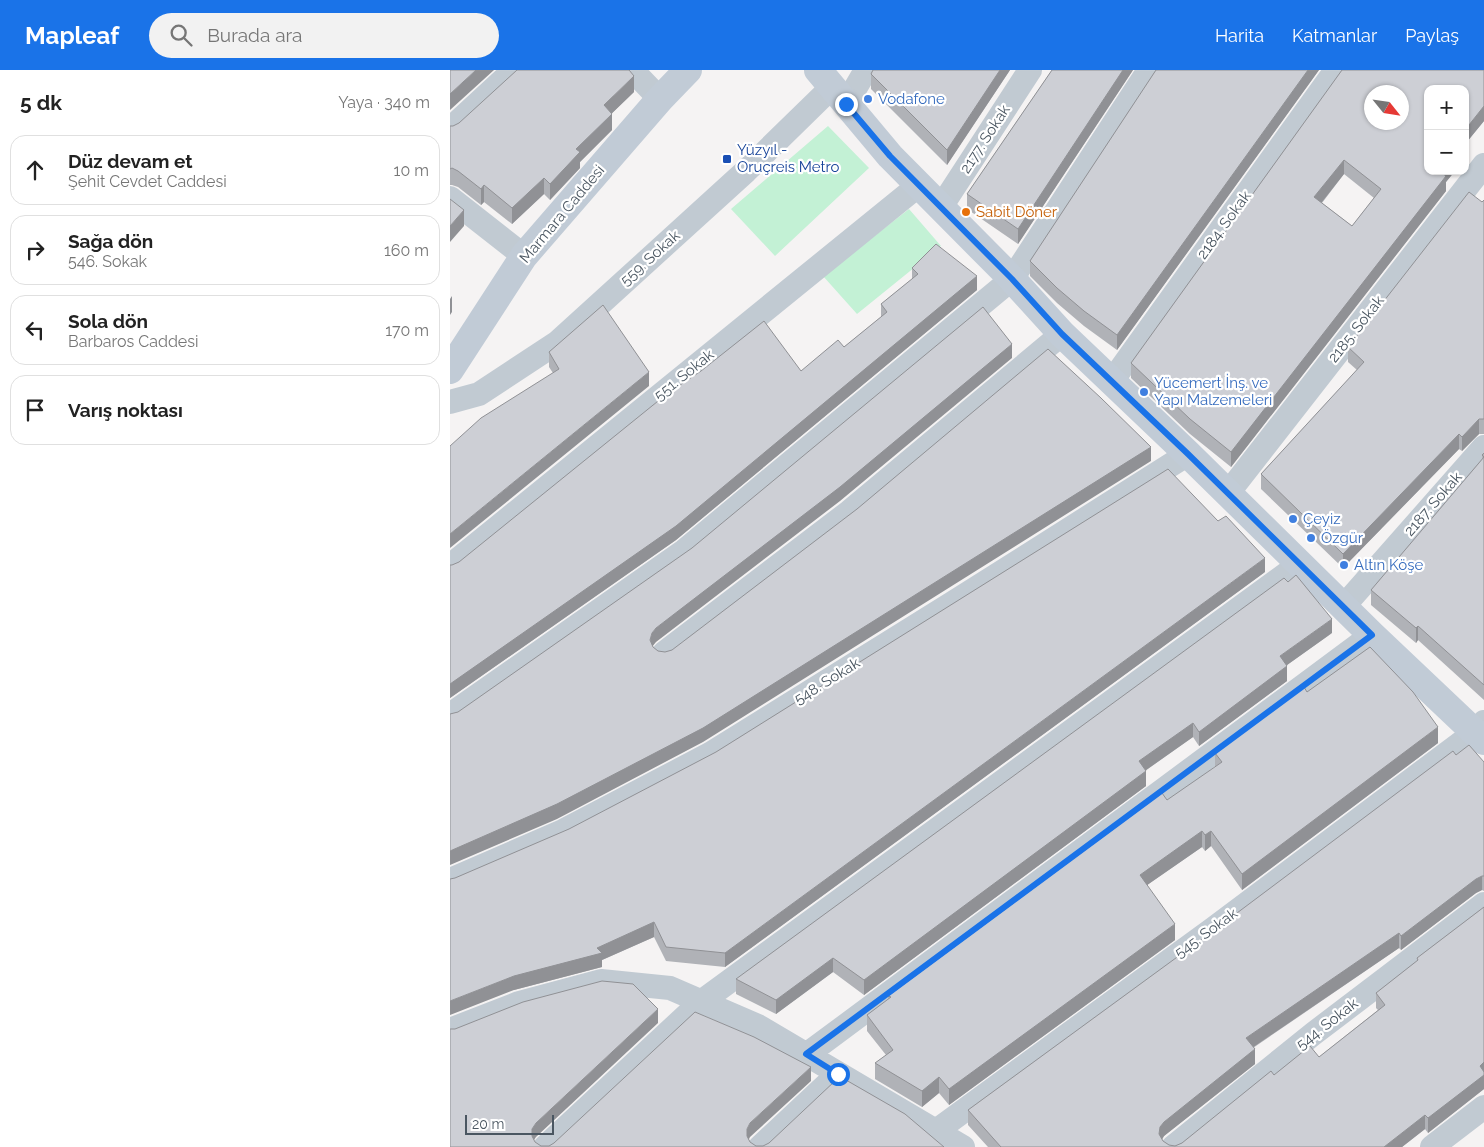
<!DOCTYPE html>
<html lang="tr">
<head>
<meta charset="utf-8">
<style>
  :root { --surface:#fff; --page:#f2f2f2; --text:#222; --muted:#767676; --line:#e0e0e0; --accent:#1a73e8 }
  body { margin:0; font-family:Raleway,sans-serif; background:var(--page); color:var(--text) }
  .controls { position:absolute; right:15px; top:15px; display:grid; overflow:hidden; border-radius:10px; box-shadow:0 1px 4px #0004 }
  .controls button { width:45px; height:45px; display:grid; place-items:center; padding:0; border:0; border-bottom:1px solid var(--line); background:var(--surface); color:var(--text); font:25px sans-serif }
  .compass { position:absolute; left:914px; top:15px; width:45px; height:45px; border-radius:50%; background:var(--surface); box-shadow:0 1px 4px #0004; rotate:120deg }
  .scale { position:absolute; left:15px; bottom:12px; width:89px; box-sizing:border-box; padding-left:5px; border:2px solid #4a5661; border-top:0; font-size:14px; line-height:18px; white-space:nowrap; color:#4a5661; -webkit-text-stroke:4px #fff; paint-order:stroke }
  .stop { position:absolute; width:15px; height:15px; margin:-11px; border:4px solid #1a73e8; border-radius:50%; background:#fff }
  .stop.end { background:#1a73e8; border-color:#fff; box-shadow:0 1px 5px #0008 }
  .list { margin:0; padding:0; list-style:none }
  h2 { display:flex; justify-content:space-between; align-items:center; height:65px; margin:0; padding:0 20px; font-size:21px }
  h2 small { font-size:16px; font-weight:400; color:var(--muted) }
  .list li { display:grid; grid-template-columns:32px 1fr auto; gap:15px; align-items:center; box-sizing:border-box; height:70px; margin:0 10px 10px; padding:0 10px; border:1px solid var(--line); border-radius:15px }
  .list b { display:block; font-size:19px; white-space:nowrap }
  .list p { margin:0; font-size:16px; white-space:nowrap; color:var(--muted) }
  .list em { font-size:16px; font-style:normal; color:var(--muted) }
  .icon { flex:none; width:28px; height:28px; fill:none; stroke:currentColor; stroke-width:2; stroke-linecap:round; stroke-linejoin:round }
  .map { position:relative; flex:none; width:1034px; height:1077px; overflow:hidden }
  header { display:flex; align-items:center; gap:30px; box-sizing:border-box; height:70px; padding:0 25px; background:var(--accent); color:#fff }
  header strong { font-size:24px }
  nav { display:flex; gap:28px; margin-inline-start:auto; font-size:18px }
  .search { width:350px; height:45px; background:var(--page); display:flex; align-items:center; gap:12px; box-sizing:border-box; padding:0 18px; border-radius:28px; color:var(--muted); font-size:19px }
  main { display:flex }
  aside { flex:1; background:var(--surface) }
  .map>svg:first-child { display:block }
  .green { fill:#c3f1d5 }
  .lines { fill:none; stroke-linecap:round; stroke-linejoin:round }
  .street { stroke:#c1cad2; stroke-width:24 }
  .secondary { stroke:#c1cbd6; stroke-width:28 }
  .wall { fill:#b0b2b7; fill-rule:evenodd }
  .shaded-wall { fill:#909195 }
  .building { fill:#cdcfd5; stroke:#909195; fill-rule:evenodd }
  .route { stroke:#1a73e8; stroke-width:6 }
  .shop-dot { fill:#3f7fe0; stroke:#fff; stroke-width:2 }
  .transit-dot { fill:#1a4fb4; stroke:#fff; stroke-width:2 }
  .food-dot { fill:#e8710a; stroke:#fff; stroke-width:2 }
  .labels { text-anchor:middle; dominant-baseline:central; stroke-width:4.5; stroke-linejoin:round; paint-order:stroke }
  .shop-label { font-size:15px; fill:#366cbe; stroke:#fff; text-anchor:start }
  .street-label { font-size:15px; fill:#4a5661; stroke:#fff }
  .transit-label { font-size:15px; fill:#164399; stroke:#fff; text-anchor:start }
  .food-label { font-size:15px; fill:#c56008; stroke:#fff; text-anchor:start }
</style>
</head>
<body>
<header>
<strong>Mapleaf</strong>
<div class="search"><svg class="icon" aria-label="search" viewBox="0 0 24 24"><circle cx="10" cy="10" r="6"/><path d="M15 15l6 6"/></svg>Burada ara</div>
<nav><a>Harita</a><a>Katmanlar</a><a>Paylaş</a></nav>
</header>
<main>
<aside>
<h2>5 dk<small>Yaya · 340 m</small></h2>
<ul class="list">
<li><svg class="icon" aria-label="ahead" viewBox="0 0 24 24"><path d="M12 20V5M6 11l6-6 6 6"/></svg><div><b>Düz devam et</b><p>Şehit Cevdet Caddesi</p></div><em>10 m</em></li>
<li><svg class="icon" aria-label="right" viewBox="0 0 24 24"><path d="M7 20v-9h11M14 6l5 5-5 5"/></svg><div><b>Sağa dön</b><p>546. Sokak</p></div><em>160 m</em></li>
<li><svg class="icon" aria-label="left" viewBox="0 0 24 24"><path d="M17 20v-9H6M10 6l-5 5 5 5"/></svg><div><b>Sola dön</b><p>Barbaros Caddesi</p></div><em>170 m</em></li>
<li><svg class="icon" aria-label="arrive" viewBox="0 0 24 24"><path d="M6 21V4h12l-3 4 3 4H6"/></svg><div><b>Varış noktası</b></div></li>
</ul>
</aside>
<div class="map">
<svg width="1034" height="1077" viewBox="0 0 1034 1077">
  <rect width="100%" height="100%" fill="#f5f3f3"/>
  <!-- green -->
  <path class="green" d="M378 56 419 98 325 186 281 139Z
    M459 139 491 176 407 244 373 206Z"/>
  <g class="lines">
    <!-- street -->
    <path class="street" d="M182 0 210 29
      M396 34 416 0
      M0 59 64 0
      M0 128 74 186
      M491 137 580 0
      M662 311 886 0
      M0 332 29 324 108 272 296 101 382 17
      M778 423 1034 95
      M0 496 469 115
      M893 537 1034 377
      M214 583 399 442 612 264
      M0 645 234 481 562 209 699 0
      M0 810 113 761 260 684 501 534 738 384
      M0 960 69 933 151 911 220 918 308 956 513 1077
      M356 985 922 565
      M486 1061 763 859 1024 663 1034 652
      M95 1077 251 932 850 494
      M310 1077 388 1004
      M723 1077 863 964 1034 834
      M982 1077 1034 1037"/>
    <!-- secondary -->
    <path class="secondary" d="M368 0 440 86 562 209 612 264 738 384 922 565 1034 671
      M0 300 74 186 210 29 238 0"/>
  </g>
  <!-- wall -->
  <path class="wall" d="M423 0H560L497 95 421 19V4Z
    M602 0H683L568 174 517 139V124Z
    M706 0H869L667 280 634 256 607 233 580 206V191Z
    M892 0H1034V51L1016 73V87L978 101H1005L996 112V121L781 397 740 364 681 308V293ZM894 104 924 128 902 156 872 133Z
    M184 22 162 43V60L130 92V98L100 130 94 124 62 154 34 132 31 135 8 117 2 115H0V56H3Z
    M1034 130V364H1029L1012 381 1009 379 893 498 811 419V404L907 300 898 292V277Z
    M462 198 527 220 226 470 0 628V495H2L9 492 394 277 431 247V234L462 209Z
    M99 282 199 316 103 303 99 297Z
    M1034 383V630L968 570 966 573 921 535V520L1032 389V385Z
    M815 502 275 897 216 891 204 867 152 890V897L64 920 5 808Z
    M882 563 837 595V611L749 676 743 667 695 701 696 716 414 925 383 902 326 944 286 924V909Z
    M857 622 988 673 792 820 761 776 755 781 752 777 697 815 725 870 499 1035 489 1023 472 1037 425 1009V993L436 985 417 961V945L438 930V926L765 697V683Z
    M1006 685 1034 692V821L1032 820 1026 823 951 880 949 878 803 978 805 994 714 1066 712 1070 713 1071 719 1075 725 1076 732 1073 824 1005 869 987 928 940 926 938V923L967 891V888L1034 837V1019L978 1063 975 1059 952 1077H538L518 1055V1040Z"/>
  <!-- shaded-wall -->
  <path class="shaded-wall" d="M26 0H44L0 40V24Z
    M550 0H560L497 95V80Z
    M673 0H683L568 174V159Z
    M858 0H869L667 280V265Z
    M184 6V22L154 51V35Z
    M1034 36V51L1016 73V87L1015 88V60Z
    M162 44V60L130 92V98L100 130V114L126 79Z
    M894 90V104L864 142V127Z
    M993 101H1005L996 112V121L781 397V382Z
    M94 108V124L62 154V138Z
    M34 115V132L31 135V119Z
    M14 140V156L0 172V156Z
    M527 206V220L226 470 0 628V614Z
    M2 226V242L0 245V229Z
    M562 274V288L390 431 206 572 202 577 200 570 202 563 206 558Z
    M199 302V316L0 478V464Z
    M1029 349V364L1012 381V367Z
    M1009 364V379L893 498V484Z
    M701 377V391L253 672 107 749 0 795V781Z
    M815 488V502L275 897V883Z
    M882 549V563L830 600V586Z
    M968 556V570L966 573V558Z
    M837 596V611L749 676V662Z
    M743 653V667L689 705V691Z
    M988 657V673L792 820V804Z
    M696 701V716L414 925V910Z
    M752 761V777L690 820V805Z
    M761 761V776L755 781V765Z
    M1032 806V820L1026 823 951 880V866L1026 809Z
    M204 852V867L152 890V897L64 920 0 945V931L64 906 147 878Z
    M725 854V870L499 1035V1019Z
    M949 863V878L796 982V968Z
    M383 888V902L326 944V930Z
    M208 939V953L86 1067 82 1073V1059L86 1053Z
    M805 979V994L714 1066 710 1072 709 1064 710 1057 714 1052Z
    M1034 992V1019L978 1063V1048Z
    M361 997V1011L300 1067 297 1073V1059L300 1053Z
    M489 1007V1023L472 1037V1021Z
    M975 1045V1059L952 1077H934Z"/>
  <!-- building -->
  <path class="building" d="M0 0H26L0 24Z
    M67 0H179L184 6 154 35 162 44 126 79 130 82 100 114 94 108 62 138 34 115 31 119 8 101 2 98 0 99V56H3L9 53Z
    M423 0H550L497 80 421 4Z
    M602 0H673L568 159 517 124Z
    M706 0H858L667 265 634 241 607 218 580 191Z
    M892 0H1034V36L1015 60V19H978V101H993L992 103 996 106 781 382 740 349 681 293ZM922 22H952V52H922ZM894 90 931 119 902 156 864 127Z
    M1019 122 1032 132 1034 130V349H1029L1012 367 1009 364 893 484 811 404 914 292 898 277Z
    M0 129 14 140 0 156Z
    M486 174 527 206 226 456 0 614V495H2L9 492 218 323 251 301 314 251 351 301 388 270 394 277 437 242 431 234 468 204 462 198Z
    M153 235 199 302 0 464V376L31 348 109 299 99 282Z
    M533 237 562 274 390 417 206 558 202 563 200 570 203 577 208 581 215 582 222 580 407 439 598 279 651 328 701 377 253 658 107 734 0 781V644L8 642 242 478Z
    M1034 383V615L968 556 966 558 921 520 1034 387 1032 385Z
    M718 399 768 451 776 446 815 488 275 883 216 877 204 852 147 878 152 883 64 906 0 931V809L5 808 119 759 266 682Z
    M846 505 882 549 830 586 837 596 749 662 743 653 689 691 696 701 414 910 383 888 326 930 286 909 834 508 838 512Z
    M920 577 963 622 988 657 792 804 761 761 755 765 752 761 690 805 725 854 499 1019 489 1007 472 1021 425 993 443 980 417 945 441 927 438 926 712 723 717 730 772 692 765 683 854 617 857 622Z
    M1019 675 1034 692V806H1032L1026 809 951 866 949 863 796 968 805 979 714 1052 710 1057 709 1064 713 1071 719 1075 725 1076 732 1073 821 1001 824 1005 860 976 869 987 935 935 926 923 968 890 967 888 1034 837V992L1030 996 1034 1002V1005L978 1048 975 1045 934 1077H551L518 1040 771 855 1003 681 1006 685Z
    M152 911 183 914 208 939 86 1053 82 1059V1066L85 1072 91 1076H99L104 1073 245 942 304 967 361 997 300 1053 297 1059V1066L300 1072 306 1076H313L319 1073 386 1010 392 1013 396 1010 455 1044 494 1077H0V959H5L73 932Z"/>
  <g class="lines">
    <!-- route -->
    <path class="route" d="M388 1004 356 984 922 565 738 384 612 264 562 209 440 86 396 34"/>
  </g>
  <!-- markers -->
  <g class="shop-dot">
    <circle cx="418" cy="29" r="5"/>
    <circle cx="694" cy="322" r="5"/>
    <circle cx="843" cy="449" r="5"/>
    <circle cx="861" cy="468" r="5"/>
    <circle cx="894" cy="495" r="5"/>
  </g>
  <rect class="transit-dot" x="272" y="84" width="10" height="10" rx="2.5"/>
  <circle class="food-dot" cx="516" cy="142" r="5"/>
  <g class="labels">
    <!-- shop labels -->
    <g class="shop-label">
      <text x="428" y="29">Vodafone</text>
      <text x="704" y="313">Yücemert İnş. ve<tspan x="704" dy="17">Yapı Malzemeleri</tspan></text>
      <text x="853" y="449">Çeyiz</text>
      <text x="871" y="468">Özgür</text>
      <text x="904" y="495">Altın Köşe</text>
    </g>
    <!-- street labels -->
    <g class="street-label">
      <text transform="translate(535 69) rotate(-57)">2177. Sokak</text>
      <text transform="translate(112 144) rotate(-50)">Marmara Caddesi</text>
      <text transform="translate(774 155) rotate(-54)">2184. Sokak</text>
      <text transform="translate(200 188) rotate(-42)">559. Sokak</text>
      <text transform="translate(906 259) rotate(-52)">2185. Sokak</text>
      <text transform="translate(234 305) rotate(-39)">551. Sokak</text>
      <text transform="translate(983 434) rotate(-49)">2187. Sokak</text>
      <text transform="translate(377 611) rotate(-32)">548. Sokak</text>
      <text transform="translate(756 863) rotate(-36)">545. Sokak</text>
      <text transform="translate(877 954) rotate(-38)">544. Sokak</text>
    </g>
    <!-- transit labels -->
    <g class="transit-label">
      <text x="287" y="80">Yüzyıl -<tspan x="287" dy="17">Oruçreis Metro</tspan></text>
    </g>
    <!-- food labels -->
    <g class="food-label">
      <text x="526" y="142">Sabit Döner</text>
    </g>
  </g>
</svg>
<div class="controls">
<button>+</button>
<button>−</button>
</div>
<svg class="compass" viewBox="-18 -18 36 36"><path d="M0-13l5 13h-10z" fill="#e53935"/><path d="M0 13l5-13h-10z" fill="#767676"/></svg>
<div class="scale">20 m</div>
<div class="stop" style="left:388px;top:1004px"></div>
<div class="stop end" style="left:396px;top:34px"></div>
</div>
</main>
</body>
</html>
